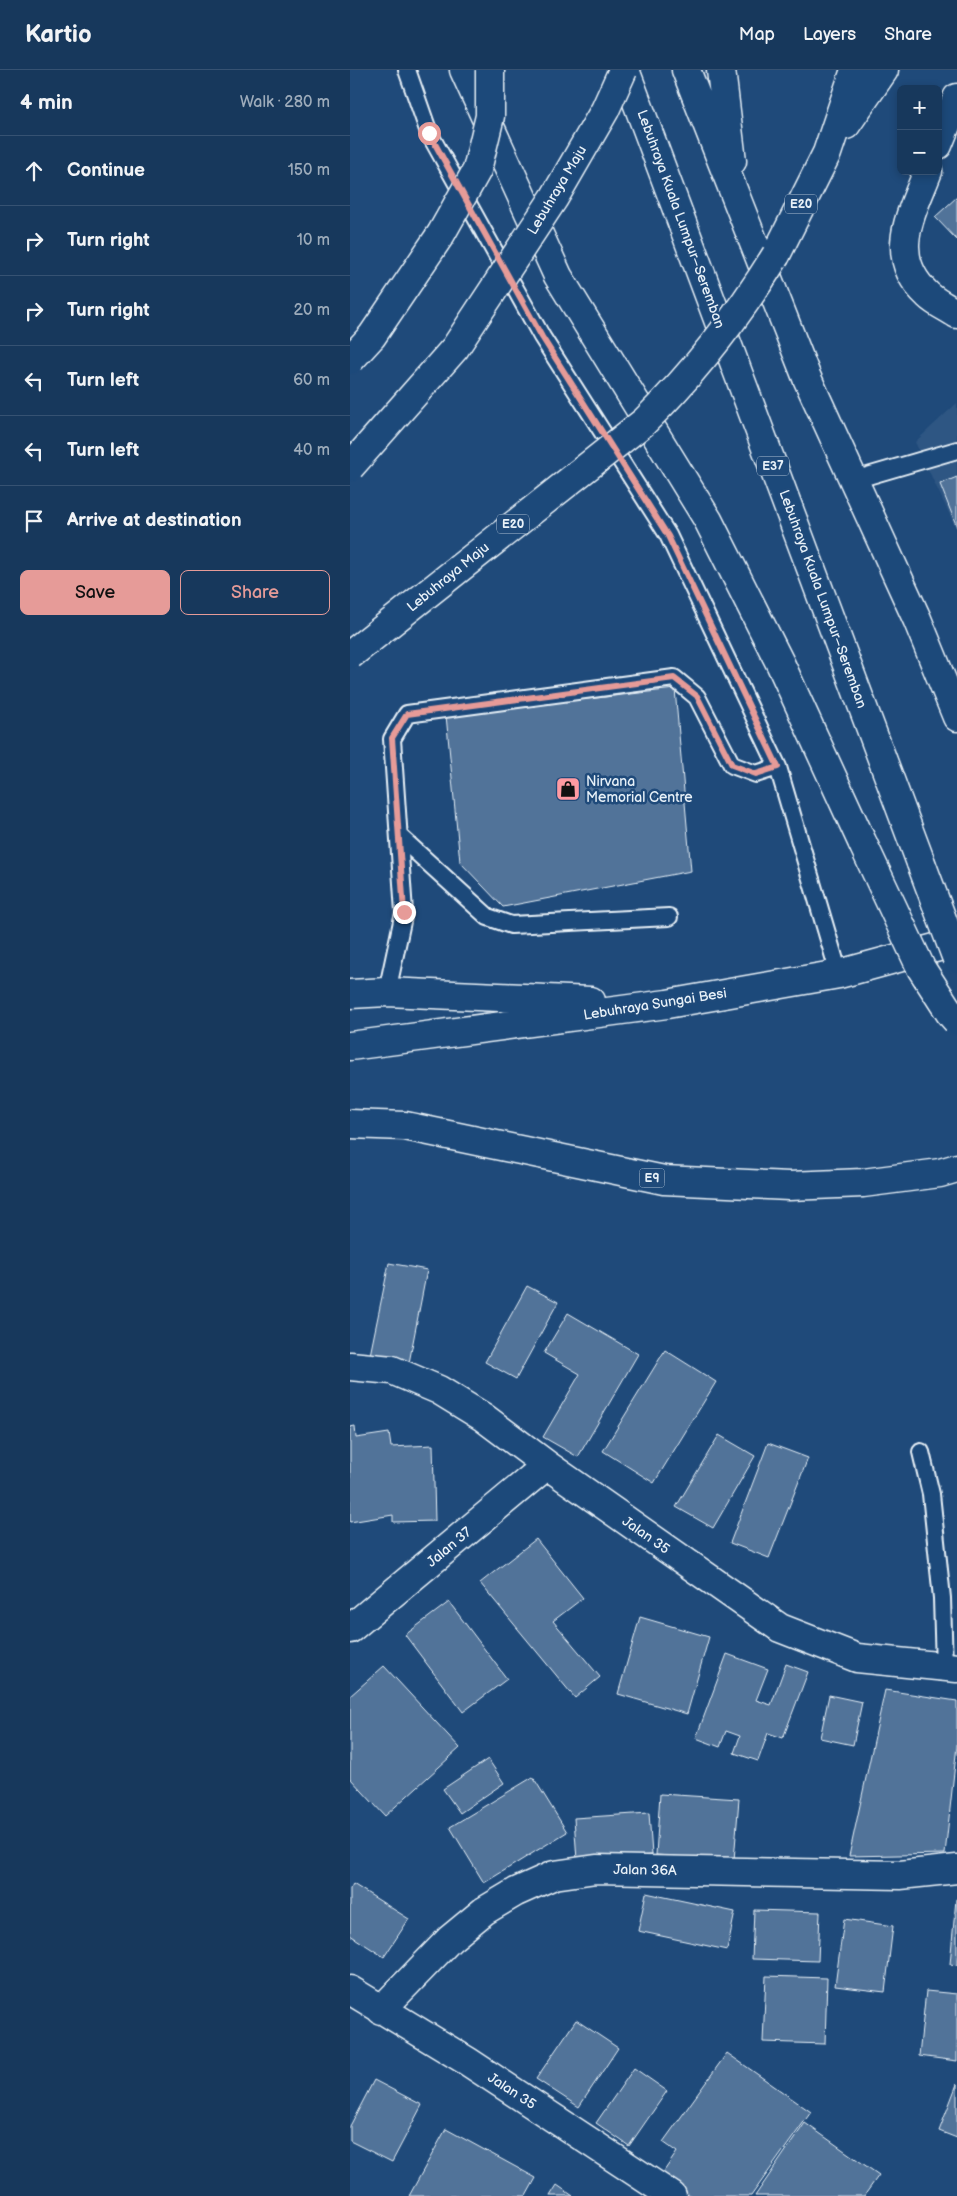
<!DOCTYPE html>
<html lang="en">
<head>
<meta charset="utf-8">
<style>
  :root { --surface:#17385c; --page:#203f62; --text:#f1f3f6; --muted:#9eacbb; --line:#365272; --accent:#e69b98 }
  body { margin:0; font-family:"Balsamiq Sans",sans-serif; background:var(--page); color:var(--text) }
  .controls { position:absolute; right:15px; top:15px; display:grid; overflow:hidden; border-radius:8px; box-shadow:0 2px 8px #0003 }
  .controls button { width:45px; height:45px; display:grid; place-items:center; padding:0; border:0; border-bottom:1px solid var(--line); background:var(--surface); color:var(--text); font:25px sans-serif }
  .stop { position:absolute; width:15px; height:15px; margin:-11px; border:4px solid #e69b98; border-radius:50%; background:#fff }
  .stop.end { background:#e69b98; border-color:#fff; box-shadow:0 1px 5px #0008 }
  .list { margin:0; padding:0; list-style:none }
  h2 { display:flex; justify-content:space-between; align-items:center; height:65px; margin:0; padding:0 20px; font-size:21px }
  h2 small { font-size:16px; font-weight:400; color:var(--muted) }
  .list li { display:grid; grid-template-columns:32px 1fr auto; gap:15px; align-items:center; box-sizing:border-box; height:70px; padding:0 20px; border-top:1px solid var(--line) }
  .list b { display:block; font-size:19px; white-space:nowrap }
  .list em { font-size:16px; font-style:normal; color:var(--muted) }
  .actions { display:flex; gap:10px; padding:15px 20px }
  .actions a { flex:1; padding:11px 0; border:1px solid var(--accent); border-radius:8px; text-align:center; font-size:18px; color:var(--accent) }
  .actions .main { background:var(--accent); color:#111 }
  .icon { flex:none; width:28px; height:28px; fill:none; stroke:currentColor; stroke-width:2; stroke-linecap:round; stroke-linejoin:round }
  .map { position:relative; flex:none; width:607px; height:2126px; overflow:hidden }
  header { display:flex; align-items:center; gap:30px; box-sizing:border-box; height:70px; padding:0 25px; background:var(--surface); border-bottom:1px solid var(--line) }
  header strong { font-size:24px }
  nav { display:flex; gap:28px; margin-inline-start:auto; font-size:18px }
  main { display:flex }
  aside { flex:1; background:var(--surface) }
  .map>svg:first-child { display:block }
  .built { fill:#2e5683 }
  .building { fill:#517399; stroke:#e8f1f8 }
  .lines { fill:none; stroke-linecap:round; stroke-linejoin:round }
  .service-casing { stroke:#e8f1f8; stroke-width:20 }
  .minor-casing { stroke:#e8f1f8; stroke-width:31 }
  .motorway-casing { stroke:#e8f1f8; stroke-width:31 }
  .service { stroke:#1f4a7a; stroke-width:16 }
  .minor { stroke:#1f4a7a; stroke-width:28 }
  .motorway { stroke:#1f4a7a; stroke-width:28 }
  .motorway-bridge-casing { stroke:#e8f1f8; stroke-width:31; stroke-linecap:butt }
  .motorway-bridge { stroke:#1f4a7a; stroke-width:28 }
  .route { stroke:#e69b98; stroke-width:6 }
  .labels { text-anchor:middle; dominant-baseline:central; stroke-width:5; stroke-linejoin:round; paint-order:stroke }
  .shield { fill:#1f4a7a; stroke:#acbfd2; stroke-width:1 }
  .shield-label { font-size:12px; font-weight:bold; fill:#e8f1f8 }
  .street-label { font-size:14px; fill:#e8f1f8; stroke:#1f4a7a }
  .poi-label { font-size:14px; fill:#e8f1f8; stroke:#1f4a7a; text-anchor:start }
</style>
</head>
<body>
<header>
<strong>Kartio</strong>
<nav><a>Map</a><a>Layers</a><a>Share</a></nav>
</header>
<main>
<aside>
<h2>4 min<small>Walk · 280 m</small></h2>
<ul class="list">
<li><svg class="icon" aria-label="ahead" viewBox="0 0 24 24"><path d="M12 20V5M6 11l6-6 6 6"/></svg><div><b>Continue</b></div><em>150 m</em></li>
<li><svg class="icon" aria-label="right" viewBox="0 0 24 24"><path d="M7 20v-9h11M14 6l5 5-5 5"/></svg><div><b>Turn right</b></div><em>10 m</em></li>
<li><svg class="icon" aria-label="right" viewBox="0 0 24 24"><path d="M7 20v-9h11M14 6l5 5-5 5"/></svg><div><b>Turn right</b></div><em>20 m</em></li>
<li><svg class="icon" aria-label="left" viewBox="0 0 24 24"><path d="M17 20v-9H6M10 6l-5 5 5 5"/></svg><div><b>Turn left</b></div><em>60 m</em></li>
<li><svg class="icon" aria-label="left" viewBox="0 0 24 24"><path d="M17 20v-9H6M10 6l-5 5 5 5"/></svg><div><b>Turn left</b></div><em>40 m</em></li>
<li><svg class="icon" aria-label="arrive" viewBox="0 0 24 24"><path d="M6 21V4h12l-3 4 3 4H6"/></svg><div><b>Arrive at destination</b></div></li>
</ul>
<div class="actions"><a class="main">Save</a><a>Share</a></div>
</aside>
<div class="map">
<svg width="607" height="2126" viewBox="0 0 607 2126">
  <rect width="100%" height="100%" fill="#1f4a7a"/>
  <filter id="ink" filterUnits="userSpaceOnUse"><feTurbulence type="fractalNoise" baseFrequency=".02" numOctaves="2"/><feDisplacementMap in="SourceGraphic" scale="10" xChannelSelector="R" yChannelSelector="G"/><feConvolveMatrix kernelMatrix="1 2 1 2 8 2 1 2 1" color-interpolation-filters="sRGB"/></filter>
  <g filter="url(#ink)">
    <!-- built -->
    <path class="built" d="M607 333V460L565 372Z"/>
    <!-- building -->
    <path class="building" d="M607 127V170L585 147Z
      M607 407V457L590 414Z
      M325 619 341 801 153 837 110 792 96 645Z
      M39 1193 77 1200 58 1298 19 1290Z
      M177 1216 208 1232 166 1309 135 1292Z
      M218 1243 288 1284 228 1387 193 1367 230 1304 194 1283Z
      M315 1280 366 1312 304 1413 253 1381Z
      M5 1356 6 1368 39 1363 41 1377 83 1375 85 1451 43 1452V1445L0 1452V1357Z
      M369 1365 405 1386 363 1458 326 1437Z
      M418 1373 458 1388 419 1488 380 1473Z
      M186 1469 233 1528 203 1551 250 1607 225 1628 130 1513Z
      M99 1532 157 1609 113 1642 55 1565Z
      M290 1547 359 1567 337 1644 268 1624Z
      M377 1584 418 1599 406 1630 421 1635 436 1594 458 1602 433 1668 418 1663 408 1691 384 1683 390 1666 376 1661 370 1677 346 1668Z
      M34 1596 110 1678 35 1746 0 1708V1626Z
      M535 1620 607 1631V1675L595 1784 499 1786Z
      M479 1625 512 1632 503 1675 470 1668Z
      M138 1689 154 1713 110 1743 93 1719Z
      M183 1707 217 1762 134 1813 100 1757Z
      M310 1724 389 1729 384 1790 306 1785Z
      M299 1743 302 1785 227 1790 224 1748Z
      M3 1814 59 1849 34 1887 0 1865V1819Z
      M296 1823 385 1842 377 1880 288 1861Z
      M606 1829H607V1895L600 1894Z
      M404 1840 470 1842 468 1891 402 1889Z
      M494 1849 543 1856 535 1922 485 1916Z
      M416 1906 477 1908 475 1974 413 1972Z
      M576 1921 607 1924V1991L569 1986Z
      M226 1950 268 1978 229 2037 186 2009Z
      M377 1983 461 2042 401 2126H330L308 2110 327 2082 313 2072Z
      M284 1998 317 2021 279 2076 246 2053Z
      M24 2010 72 2035 42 2092 0 2071V2056Z
      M607 2014V2068L589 2061Z
      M455 2053 529 2105 514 2126H405Z
      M96 2059 186 2108 176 2126H59Z
      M207 2115 223 2126H200Z"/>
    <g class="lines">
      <defs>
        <path id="service" d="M57 0 79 63 192 267 318 465 428 697 489 904
          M504 410 607 380
          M49 766 138 847 161 855 319 847
          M37 922 54 842 42 669 57 644 324 608 347 627 382 695 406 704 428 697
          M571 1382 581 1424 592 1528 594 1598"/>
        <path id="minor" d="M588 75 607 28
          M578 101C561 145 536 186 578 225 586 233 598 238 607 244
          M0 1296 42 1300 89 1320 133 1347 197 1395 430 1558 507 1588 607 1598
          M0 1559 197 1395
          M0 1920 117 1991 322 2126
          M31 1940 100 1869 134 1841 166 1822 204 1805 246 1799 550 1805 607 1799"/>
        <path id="motorway" d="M114 0 208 206 358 450 430 593 513 774
          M275 0 571 793
          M336 0 457 308 567 549 607 647
          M371 0 382 91
          M496 55 534 0
          M426 185 477 83 505 0
          M0 924 37 922 241 931
          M0 976 317 934 489 904 607 872
          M0 1054 55 1056 314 1110 439 1116 513 1113 590 1103 607 1098"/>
      </defs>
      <!-- service casing -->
      <use href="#service" class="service-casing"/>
      <!-- minor casing -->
      <use href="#minor" class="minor-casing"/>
      <!-- motorway casing -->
      <use href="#motorway" class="motorway-casing"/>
      <!-- service -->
      <use href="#service" class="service"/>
      <!-- minor -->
      <use href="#minor" class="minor"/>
      <!-- motorway -->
      <use href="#motorway" class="motorway"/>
      <defs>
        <path id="motorway-bridge" d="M0 290 22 266 91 164 127 100 140 46V0
          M0 397 105 278 204 128 255 40 273 0
          M0 585 294 352C345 302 389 245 426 185
          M513 774 571 898 600 943 607 951
          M571 793 607 889"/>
      </defs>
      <!-- motorway-bridge casing -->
      <use href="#motorway-bridge" class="motorway-bridge-casing"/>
      <!-- motorway-bridge -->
      <use href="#motorway-bridge" class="motorway-bridge"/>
    </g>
  </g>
  <g class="lines" filter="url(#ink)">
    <!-- route -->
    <path class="route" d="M54 842 42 668 57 644 324 608 347 626 382 695 406 704 428 697 318 466 192 267 79 63"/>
  </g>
  <!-- icons -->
  <defs>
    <symbol id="shop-square" viewBox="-11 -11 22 22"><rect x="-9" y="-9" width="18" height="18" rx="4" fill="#ff9aa2" stroke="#1f4a7a"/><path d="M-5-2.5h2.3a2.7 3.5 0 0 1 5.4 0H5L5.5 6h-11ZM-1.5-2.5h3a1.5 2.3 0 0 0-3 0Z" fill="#111"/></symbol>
  </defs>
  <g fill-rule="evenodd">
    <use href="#shop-square" x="204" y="705" width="28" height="28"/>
  </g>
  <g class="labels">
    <!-- shield labels -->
    <g class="shield">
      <rect x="435" y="124.5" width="32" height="19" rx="4"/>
      <rect x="407" y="386.5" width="32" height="19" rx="4"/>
      <rect x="147" y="444.5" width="32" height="19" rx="4"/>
      <rect x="289.5" y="1098.5" width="25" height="19" rx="4"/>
    </g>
    <g class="shield-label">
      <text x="451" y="134">E20</text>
      <text x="423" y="396">E37</text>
      <text x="163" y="454">E20</text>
      <text x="302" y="1108">E9</text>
    </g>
    <!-- street labels -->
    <g class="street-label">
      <text transform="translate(207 120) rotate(-59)">Lebuhraya Maju</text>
      <text transform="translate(331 149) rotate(70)">Lebuhraya Kuala Lumpur–Seremban</text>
      <text transform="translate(98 507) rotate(-39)">Lebuhraya Maju</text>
      <text transform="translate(473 529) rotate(70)">Lebuhraya Kuala Lumpur–Seremban</text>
      <text transform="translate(305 934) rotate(-9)">Lebuhraya Sungai Besi</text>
      <text transform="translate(296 1465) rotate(35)">Jalan 35</text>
      <text transform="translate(99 1477) rotate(-40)">Jalan 37</text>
      <text transform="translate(295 1800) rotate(1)">Jalan 36A</text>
      <text transform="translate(162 2021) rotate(33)">Jalan 35</text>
    </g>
    <!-- poi labels -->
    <g class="poi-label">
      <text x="236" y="711">Nirvana<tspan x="236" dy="16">Memorial Centre</tspan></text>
    </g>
  </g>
</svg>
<div class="controls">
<button>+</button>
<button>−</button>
</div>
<div class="stop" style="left:79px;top:63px"></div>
<div class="stop end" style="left:54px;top:842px"></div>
</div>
</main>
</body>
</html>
